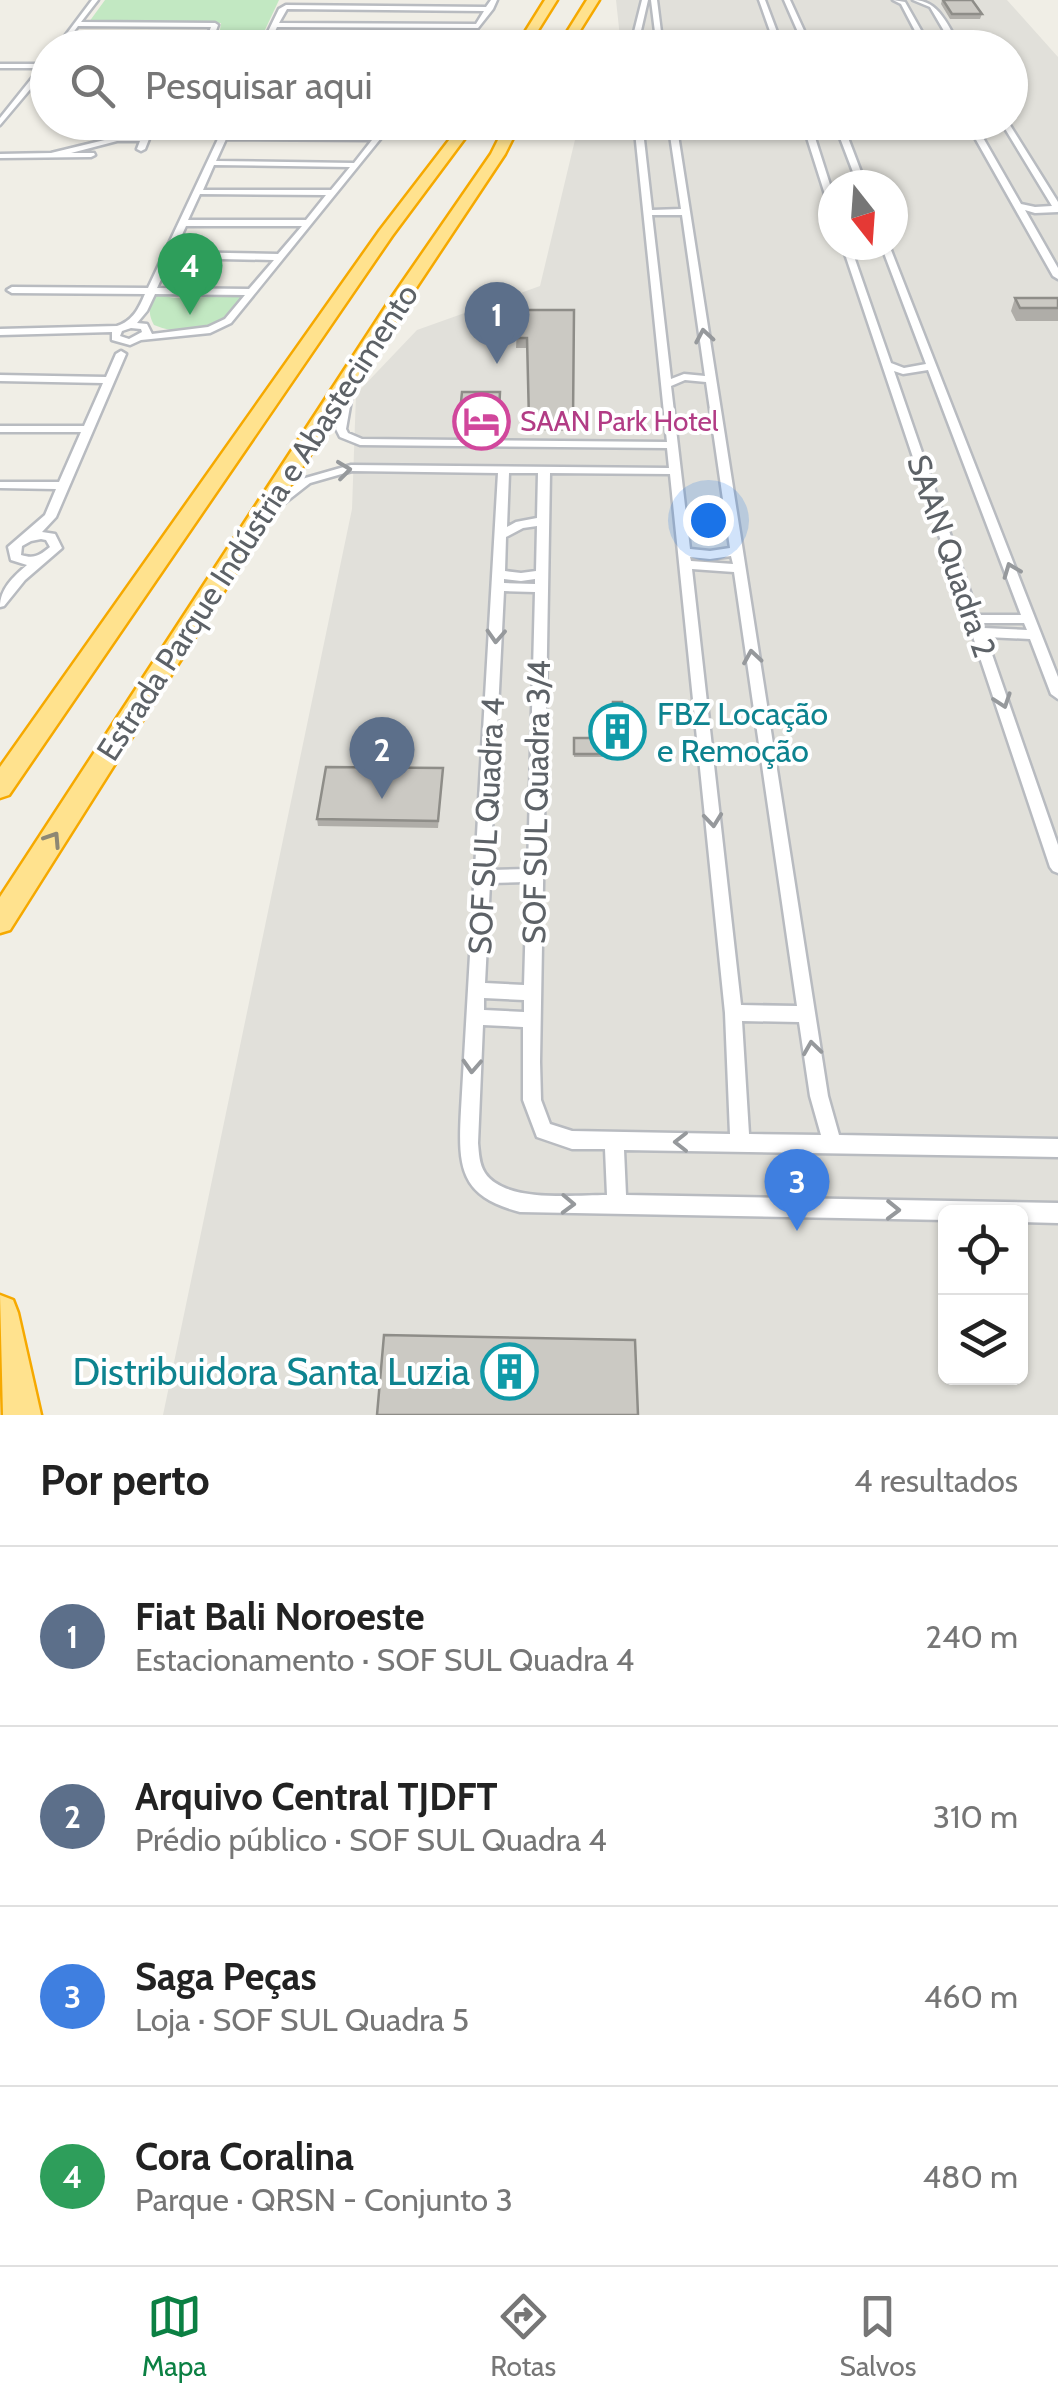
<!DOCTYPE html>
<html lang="pt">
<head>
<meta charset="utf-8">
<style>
  :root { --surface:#fff; --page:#f2f2f2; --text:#222; --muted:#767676; --line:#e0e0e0; --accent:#0b8043 }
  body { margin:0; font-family:Cabin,sans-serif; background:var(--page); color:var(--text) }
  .controls { position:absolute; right:30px; bottom:30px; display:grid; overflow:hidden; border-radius:15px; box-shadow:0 2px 8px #0004 }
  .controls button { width:90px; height:90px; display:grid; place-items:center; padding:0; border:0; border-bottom:2px solid var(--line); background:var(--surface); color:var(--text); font:50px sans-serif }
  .compass { position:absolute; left:818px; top:170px; width:90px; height:90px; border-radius:50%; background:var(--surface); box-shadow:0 2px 8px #0004; rotate:163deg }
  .you { position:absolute; left:708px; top:520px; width:35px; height:35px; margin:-25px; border:8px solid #fff; border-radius:50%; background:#1a73e8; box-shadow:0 0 0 15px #1a73e833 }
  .badge { display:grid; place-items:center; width:65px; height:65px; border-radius:50%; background:var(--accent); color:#fff; font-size:32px; font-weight:700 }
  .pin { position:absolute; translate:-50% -82px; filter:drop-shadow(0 2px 5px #0008) }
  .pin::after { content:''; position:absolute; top:52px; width:35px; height:30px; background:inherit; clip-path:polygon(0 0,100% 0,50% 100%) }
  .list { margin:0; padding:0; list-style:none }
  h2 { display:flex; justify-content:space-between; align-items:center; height:130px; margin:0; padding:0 40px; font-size:42px }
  h2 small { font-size:32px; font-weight:400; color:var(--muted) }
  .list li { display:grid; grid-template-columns:65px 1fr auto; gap:30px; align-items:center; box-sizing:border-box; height:180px; padding:0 40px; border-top:2px solid var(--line) }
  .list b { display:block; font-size:38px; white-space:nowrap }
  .list p { margin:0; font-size:32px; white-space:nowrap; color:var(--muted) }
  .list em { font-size:32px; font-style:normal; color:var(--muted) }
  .icon { flex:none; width:55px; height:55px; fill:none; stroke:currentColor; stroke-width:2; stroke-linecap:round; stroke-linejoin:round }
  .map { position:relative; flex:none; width:1058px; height:1415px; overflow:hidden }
  .search { position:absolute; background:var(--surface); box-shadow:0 2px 8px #0004; left:30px; right:30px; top:30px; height:110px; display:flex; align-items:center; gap:25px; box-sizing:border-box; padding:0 35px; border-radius:55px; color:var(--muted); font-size:38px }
  .sheet { height:850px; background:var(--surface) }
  nav { display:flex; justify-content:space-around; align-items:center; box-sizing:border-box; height:140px; border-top:2px solid var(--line); background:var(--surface); font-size:28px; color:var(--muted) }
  nav a { display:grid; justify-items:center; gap:5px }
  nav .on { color:var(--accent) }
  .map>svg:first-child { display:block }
  .industrial { fill:#e1e0da; fill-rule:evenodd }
  .green { fill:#c2e8c2 }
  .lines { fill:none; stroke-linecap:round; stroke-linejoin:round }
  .street-casing { stroke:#b8bbc0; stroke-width:5 }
  .highway-casing { stroke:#f6a900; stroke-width:5 }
  .street { fill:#fff; fill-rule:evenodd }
  .highway { fill:#ffe28e; fill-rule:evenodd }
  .wall { fill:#afada8 }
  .building { fill:#cbc9c3; stroke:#8e8d88; stroke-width:2.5 }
  .oneway { stroke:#96999c }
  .oneway2 { stroke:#8e8873 }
  .labels { text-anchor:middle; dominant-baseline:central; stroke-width:8; stroke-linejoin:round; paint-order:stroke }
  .far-hotel-label { font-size:28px; fill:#b23c85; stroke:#fff; text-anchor:start }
  .street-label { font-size:32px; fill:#5d6267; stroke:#fff }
  .culture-label { font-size:32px; fill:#0d838f; stroke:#fff; text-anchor:start }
  .near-culture-label { font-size:38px; fill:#0d838f; stroke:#fff; text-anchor:end }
</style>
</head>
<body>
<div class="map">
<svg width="1058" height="1415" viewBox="0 0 1058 1415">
  <rect width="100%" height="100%" fill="#f0eee6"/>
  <!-- industrial -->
  <path class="industrial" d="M616 0H1007L1058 57V1415H163L352 509 356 394 417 330 540 286 579 123 1010 122V48L621 47ZM833 185H893V245H833ZM946 1212H1020V1378H946Z"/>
  <!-- green -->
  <path class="green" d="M105 0H279L264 32 220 30 221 23 89 22Z
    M155 294 174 298 244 296C221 329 192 340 154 325 147 312 150 307 155 294Z"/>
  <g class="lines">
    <defs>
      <path id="street" d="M92 0H98L81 22 215 23 218 25 212 42H263L279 9 286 5 486 7 491 0H497L493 9 478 28 277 27 270 42 474 44 472 47 210 46 203 48 204 46 64 45 62 48H56ZM287 9 484 11 476 24 279 23ZM78 26 211 27 205 42 67 41Z
        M642 0H648L637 48H630Z
        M651 0H657L663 48H657Z
        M759 0H765L783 48H776Z
        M784 0H790L812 48H805Z
        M893 0 905 2 931 48H924L901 4Z
        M913 0C940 0 948 27 961 48H954L930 7Z
        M48 60V68L0 125V118L40 68H0V64H43Z
        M226 122H234L228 135 376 136 387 122H394L231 323 210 333 141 340 130 345 112 340V332L0 335V329L117 326C133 321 139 308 145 294L12 293 7 290 12 287 148 288ZM226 139 372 140 354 163 216 161ZM214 165 350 167 331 190H203ZM200 194 326 195 306 220H188ZM186 226H302L278 254 174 252ZM171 258 274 260 249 289 157 288ZM155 294 245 295 225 319 208 327 152 334 147 324 137 323 147 311ZM131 328 141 329 142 332 129 339 120 336 122 331Z
        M634 122H642L652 210 681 209 668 122H676L828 1096 839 1135 1058 1139V1157L624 1150 626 1195 1058 1203V1223L1020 1222V1212H946V1220L520 1212C459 1196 458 1167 461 1110L498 473 352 471 310 483 273 512 269 513 263 509 302 479 351 465 669 468 667 448 360 445 340 437 336 429 344 383 349 380 354 383 346 429 348 433 362 439 667 442ZM652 215H682L705 376 684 374 671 379ZM685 380 706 382 730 548 710 551 690 549 671 386ZM509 473H538L537 518 516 522 507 527ZM550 473 670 474 725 1013 730 1134 572 1131 550 1124 541 1100 540 1062ZM537 526 536 571 521 573 505 571 506 537 523 528ZM731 556 733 564 691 561 690 557 710 559ZM692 569 734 572 797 1006 741 1005ZM504 579 521 581 535 579V584L504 583ZM504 591 535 592 528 869 490 870ZM527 882 524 985 485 983 490 883ZM484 998 524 1000V1012L484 1010ZM742 1021 799 1022 810 1096 821 1135 749 1134ZM483 1025 523 1027V1100L537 1137 572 1149H605L607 1195C574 1195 505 1203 485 1173 479 1164 479 1153 478 1143Z
        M802 122H810L833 194V210L829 207Z
        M834 122H842L866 185H858Z
        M966 122H974L1021 204 1035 207 1052 206 1001 122H1008L1058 202V212L1035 213 1025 210 1058 268V279L1053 276Z
        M117 137H145L149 139 145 149 141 151 137 149 140 141H117L71 153H94L95 155 91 157 0 158V154L51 153Z
        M842 245H850L891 363 904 368 926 364 881 245H889L1058 677V699L1051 694 1030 639 986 637 1058 845V873L1053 871 1050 867ZM928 370 1021 615H978L894 371 903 374ZM981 623H1024L1027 630 983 628Z
        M121 351 126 354 56 517 42 532 55 534 62 548 25 580 4 606 0 607C0 589 13 577 27 565L11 560 8 547 45 515 56 489 0 488V482H59L81 432H0V426H84L103 383 0 381V375L106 377 116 354ZM41 539 46 540 50 547C39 556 34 559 21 555L22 546 31 541Z"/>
      <path id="highway" d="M545 0H557L527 48H515Z
        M587 0H599L569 48H557Z
        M463 122H477L392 236 9 795 0 798V767L380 230Z
        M507 122H521L505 154 406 303 10 930 0 933V897L388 303 491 154Z
        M0 1295 13 1300 18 1313 41 1415H3Z"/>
    </defs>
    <!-- street casing -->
    <use href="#street" class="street-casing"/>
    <!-- highway casing -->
    <use href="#highway" class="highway-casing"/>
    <!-- street -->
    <use href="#street" class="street"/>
    <!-- highway -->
    <use href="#highway" class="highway"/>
  </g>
  <!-- wall -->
  <path class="wall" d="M942 0H972L982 14 980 19H950L941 4Z
    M1015 298H1058V321H1016L1011 311Z
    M518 310H574L573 431 529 430 527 348H516Z
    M500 392V432H461L460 412Z
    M574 738 624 745V749H620L619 757H574Z
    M443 768 438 828 318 826 317 819Z"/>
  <!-- building -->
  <path class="building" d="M943 0H972L982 14H952Z
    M1015 298H1058V308H1020Z
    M518 310H574L573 420H529L527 338H516Z
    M462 392H500L499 412H460Z
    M613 702H622L624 745H619L620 754H574V738H614Z
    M326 767 443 768 438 821 317 819Z
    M384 1335 635 1340 638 1415H377Z"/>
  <!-- one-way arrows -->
  <defs><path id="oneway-chevron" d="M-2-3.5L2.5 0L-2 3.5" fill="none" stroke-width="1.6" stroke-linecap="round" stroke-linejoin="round" transform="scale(2.5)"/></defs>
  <g class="oneway">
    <use href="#oneway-chevron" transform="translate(704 336) rotate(-100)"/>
    <use href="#oneway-chevron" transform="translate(344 470) rotate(-7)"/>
    <use href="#oneway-chevron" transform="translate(1011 570) rotate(-111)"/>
    <use href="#oneway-chevron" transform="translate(496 636) rotate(93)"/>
    <use href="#oneway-chevron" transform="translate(752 657) rotate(-99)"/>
    <use href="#oneway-chevron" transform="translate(1003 701) rotate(71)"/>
    <use href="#oneway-chevron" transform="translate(713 820) rotate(84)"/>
    <use href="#oneway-chevron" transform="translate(812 1048) rotate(-98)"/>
    <use href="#oneway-chevron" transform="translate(472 1066) rotate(93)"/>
    <use href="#oneway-chevron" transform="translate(681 1142) rotate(-180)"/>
    <use href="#oneway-chevron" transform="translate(568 1204) rotate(2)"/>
    <use href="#oneway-chevron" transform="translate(893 1210) rotate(1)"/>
  </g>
  <use class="oneway2" href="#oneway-chevron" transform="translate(53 839) rotate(-57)"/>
  <!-- icons -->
  <defs>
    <symbol id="hotel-ring" viewBox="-11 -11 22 22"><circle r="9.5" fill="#fff" stroke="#d1479c" stroke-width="1.5"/><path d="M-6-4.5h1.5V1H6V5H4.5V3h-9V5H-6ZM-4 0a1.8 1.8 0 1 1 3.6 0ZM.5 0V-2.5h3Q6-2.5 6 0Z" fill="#d1479c"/></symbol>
    <symbol id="building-ring" viewBox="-11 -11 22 22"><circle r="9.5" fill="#fff" stroke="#0f9aa8" stroke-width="1.5"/><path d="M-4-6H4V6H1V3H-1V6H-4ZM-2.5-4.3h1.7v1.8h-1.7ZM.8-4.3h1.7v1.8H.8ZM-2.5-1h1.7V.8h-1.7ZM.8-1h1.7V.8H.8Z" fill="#0f9aa8"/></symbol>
  </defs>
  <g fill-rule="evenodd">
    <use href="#hotel-ring" x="450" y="390" width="63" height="63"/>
    <use href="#building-ring" x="586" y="700" width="63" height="63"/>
    <use href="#building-ring" x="478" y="1340" width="63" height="63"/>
  </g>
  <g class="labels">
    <!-- far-hotel labels -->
    <g class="far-hotel-label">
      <text x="520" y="421">SAAN Park Hotel</text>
    </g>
    <!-- street labels -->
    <g class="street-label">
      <text transform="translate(257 522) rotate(-57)">Estrada Parque Indústria e Abastecimento</text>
      <text transform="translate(952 556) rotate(71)">SAAN Quadra 2</text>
      <text transform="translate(536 802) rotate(-89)">SOF SUL Quadra 3/4</text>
      <text transform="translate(486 826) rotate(-87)">SOF SUL Quadra 4</text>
    </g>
    <!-- culture labels -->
    <g class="culture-label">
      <text x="657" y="713">FBZ Locação<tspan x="657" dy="37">e Remoção</tspan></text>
    </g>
    <!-- near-culture labels -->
    <g class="near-culture-label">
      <text x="470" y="1371">Distribuidora Santa Luzia</text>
    </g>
  </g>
</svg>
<div class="controls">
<button><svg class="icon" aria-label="locate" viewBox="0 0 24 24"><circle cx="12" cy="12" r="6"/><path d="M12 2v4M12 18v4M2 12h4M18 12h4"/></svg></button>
<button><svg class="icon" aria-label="layers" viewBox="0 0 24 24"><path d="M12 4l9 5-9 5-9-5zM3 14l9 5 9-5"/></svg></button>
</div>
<svg class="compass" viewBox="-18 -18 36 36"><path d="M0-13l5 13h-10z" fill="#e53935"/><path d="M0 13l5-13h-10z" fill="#767676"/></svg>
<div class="you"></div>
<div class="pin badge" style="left:497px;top:364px;background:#5c6f8a">1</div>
<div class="pin badge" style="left:382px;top:799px;background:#5c6f8a">2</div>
<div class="pin badge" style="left:797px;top:1231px;background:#3f7fe0">3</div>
<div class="pin badge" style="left:190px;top:315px;background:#2e9e5b">4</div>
<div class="search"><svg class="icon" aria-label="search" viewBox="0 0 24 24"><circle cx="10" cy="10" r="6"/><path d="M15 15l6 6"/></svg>Pesquisar aqui</div>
</div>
<section class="sheet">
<h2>Por perto<small>4 resultados</small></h2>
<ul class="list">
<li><span class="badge" style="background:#5c6f8a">1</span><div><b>Fiat Bali Noroeste</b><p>Estacionamento · SOF SUL Quadra 4</p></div><em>240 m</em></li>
<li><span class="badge" style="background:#5c6f8a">2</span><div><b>Arquivo Central TJDFT</b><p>Prédio público · SOF SUL Quadra 4</p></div><em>310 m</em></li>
<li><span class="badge" style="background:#3f7fe0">3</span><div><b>Saga Peças</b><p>Loja · SOF SUL Quadra 5</p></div><em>460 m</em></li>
<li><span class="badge" style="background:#2e9e5b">4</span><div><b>Cora Coralina</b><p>Parque · QRSN - Conjunto 3</p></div><em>480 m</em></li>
</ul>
</section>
<nav>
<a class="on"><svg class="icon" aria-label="map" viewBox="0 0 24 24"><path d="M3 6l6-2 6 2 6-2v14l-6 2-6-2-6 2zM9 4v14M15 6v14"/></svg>Mapa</a>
<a><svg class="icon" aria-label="directions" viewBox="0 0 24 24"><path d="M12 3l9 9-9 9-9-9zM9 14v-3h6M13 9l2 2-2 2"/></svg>Rotas</a>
<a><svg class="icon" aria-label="saved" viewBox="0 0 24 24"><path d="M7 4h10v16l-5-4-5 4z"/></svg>Salvos</a>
</nav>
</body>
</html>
